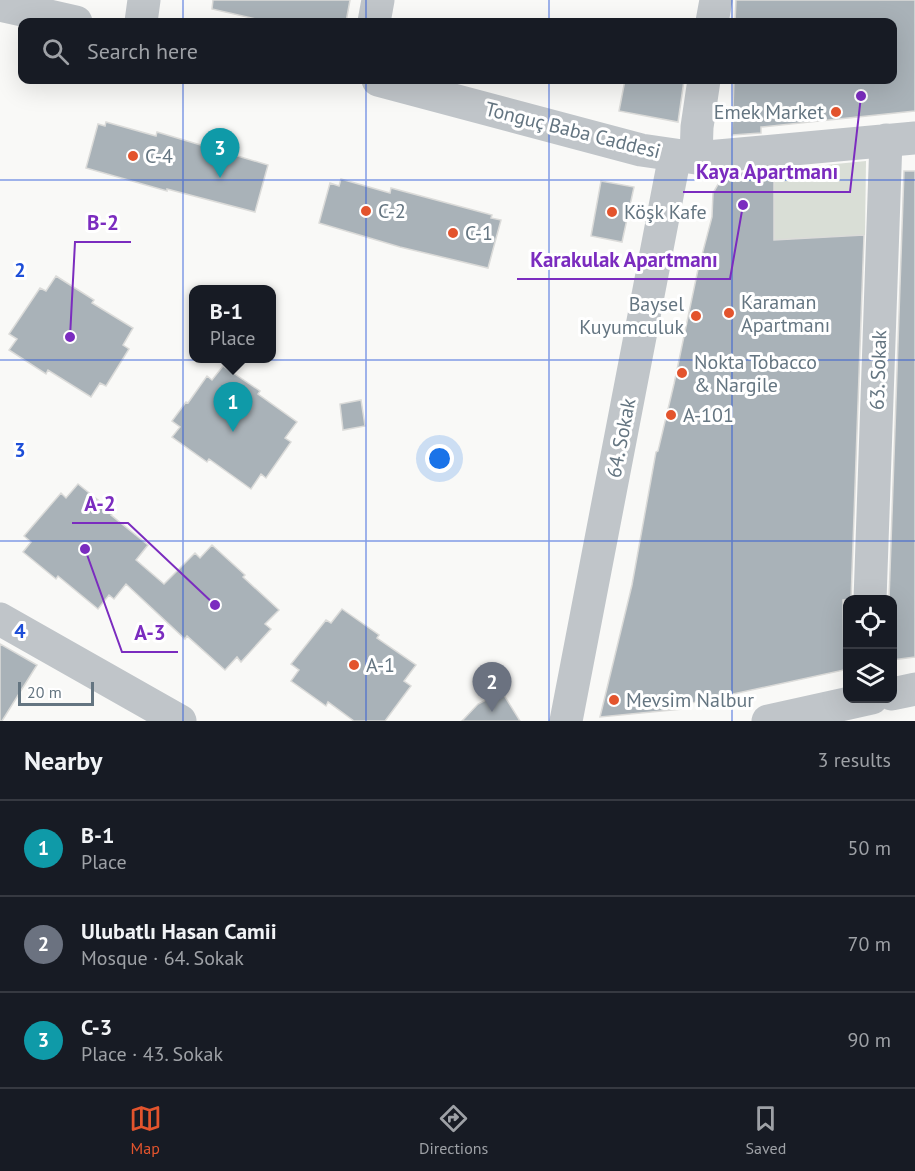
<!DOCTYPE html>
<html lang="en">
<head>
<meta charset="utf-8">
<style>
  :root { --surface:#171b24; --page:#242831; --text:#f1f3f6; --muted:#9ea1a6; --line:#363941; --accent:#e3542d }
  body { margin:0; font-family:"PT Sans",sans-serif; background:var(--page); color:var(--text) }
  .controls { position:absolute; right:18px; bottom:18px; display:grid; overflow:hidden; border-radius:12px; box-shadow:0 6px 24px #0002 }
  .controls button { width:54px; height:54px; display:grid; place-items:center; padding:0; border:0; border-bottom:2px solid var(--line); background:var(--surface); color:var(--text); font:30px sans-serif }
  .scale { position:absolute; left:18px; bottom:15px; width:76px; box-sizing:border-box; padding-left:6px; border:3px solid #647581; border-top:0; font-size:16px; line-height:21px; white-space:nowrap; color:#647581; -webkit-text-stroke:4px #fff; paint-order:stroke }
  .you { position:absolute; left:440px; top:459px; width:21px; height:21px; margin:-15px; border:4px solid #fff; border-radius:50%; background:#1a73e8; box-shadow:0 0 0 9px #1a73e833 }
  .badge { display:grid; place-items:center; width:39px; height:39px; border-radius:50%; background:var(--accent); color:#fff; font-size:20px; font-weight:700 }
  .pin { position:absolute; translate:-50% -50px; filter:drop-shadow(0 2px 3px #0008) }
  .pin::after { content:''; position:absolute; top:32px; width:21px; height:18px; background:inherit; clip-path:polygon(0 0,100% 0,50% 100%) }
  .popup { position:absolute; left:189px; top:285px; width:87px; height:78px; box-sizing:border-box; display:grid; place-content:center; border-radius:12px; background:var(--surface); filter:drop-shadow(0 2px 4px #0005); font-size:20px; white-space:nowrap; color:var(--muted) }
  .popup b { font-size:22px; color:var(--text) }
  .popup::after { content:''; position:absolute; left:50%; top:100%; margin-left:-12px; border:12px solid transparent; border-top-color:var(--surface) }
  .list { margin:0; padding:0; list-style:none }
  h2 { display:flex; justify-content:space-between; align-items:center; height:78px; margin:0; padding:0 24px; font-size:26px }
  h2 small { font-size:20px; font-weight:400; color:var(--muted) }
  .list li { display:grid; grid-template-columns:39px 1fr auto; gap:18px; align-items:center; box-sizing:border-box; height:96px; padding:0 24px; border-top:2px solid var(--line) }
  .list b { display:block; font-size:22px; white-space:nowrap }
  .list p { margin:0; font-size:20px; white-space:nowrap; color:var(--muted) }
  .list em { font-size:20px; font-style:normal; color:var(--muted) }
  .icon { flex:none; width:33px; height:33px; fill:none; stroke:currentColor; stroke-width:2; stroke-linecap:round; stroke-linejoin:round }
  .map { position:relative; flex:none; width:915px; height:721px; overflow:hidden }
  .search { position:absolute; background:var(--surface); box-shadow:0 6px 24px #0002; left:18px; right:18px; top:18px; height:66px; display:flex; align-items:center; gap:15px; box-sizing:border-box; padding:0 21px; border-radius:12px; color:var(--muted); font-size:22px }
  .sheet { height:366px; background:var(--surface) }
  nav { display:flex; justify-content:space-around; align-items:center; box-sizing:border-box; height:84px; border-top:2px solid var(--line); background:var(--surface); font-size:16px; color:var(--muted) }
  nav a { display:grid; justify-items:center; gap:3px }
  nav .on { color:var(--accent) }
  .map>svg:first-child { display:block }
  .green { fill:#d9ded6 }
  .building { fill:#a9b2b8; stroke:#dbdbd9; stroke-width:1.5 }
  .lines { fill:none; stroke-linecap:round; stroke-linejoin:round }
  .minor { stroke:#c0c5c9; stroke-width:33 }
  .grid { fill:none; stroke:#1d4ed8; stroke-width:1.5; stroke-opacity:0.55 }
  .poi-dot { fill:#e3542d; stroke:#fff; stroke-width:2 }
  .labels { text-anchor:middle; dominant-baseline:central; stroke-width:6; stroke-linejoin:round; paint-order:stroke }
  .poi-label { font-size:20px; fill:#647581; stroke:#fff; text-anchor:start }
  .street-label { font-size:20px; fill:#647581; stroke:#fff }
  .grid-label { font-size:20px; text-anchor:middle; font-weight:bold; fill:#1d4ed8; stroke:#fff; stroke-width:6; stroke-linejoin:round; paint-order:stroke }
  .leader { fill:none; stroke:#7b2cbf; stroke-width:2 }
  .callout-dot { fill:#7b2cbf; stroke:#fff; stroke-width:2 }
  .callout-label { font-size:21px; text-anchor:middle; font-weight:bold; fill:#7b2cbf; stroke:#fff; stroke-width:6; stroke-linejoin:round; paint-order:stroke }
</style>
</head>
<body>
<div class="map">
<svg width="915" height="721" viewBox="0 0 915 721">
  <rect width="100%" height="100%" fill="#f9f9f7"/>
  <!-- green -->
  <path class="green" d="M866 161 865 235 771 240 775 170Z"/>
  <!-- building -->
  <path class="building" d="M213 0H350L346 22H260V20L212 9Z
    M736 0H915V111L761 127V133L732 135 734 80H892V22H735Z
    M625 80H684L678 122 619 111Z
    M106 122 156 136 157 132 268 165 255 212 167 189V191L86 168 98 124 105 126Z
    M774 170V240L864 235 851 600H843L844 670 682 705V709L600 717 632 585 656 452 658 451 674 384 701 255H702L712 217 713 193 724 174Z
    M904 171H915V657L892 660V600H889Z
    M341 179 390 193 391 188 492 215 491 218 501 220 488 268 400 247 319 223 330 183 339 186Z
    M601 181 634 187 622 242 591 236Z
    M56 276 94 300 92 303 133 328 123 345 129 349 106 386 100 383 91 397 48 370 46 374 9 350 17 339 9 334 40 288 46 291Z
    M223 366 260 391 258 394 297 422 285 438 291 442 266 478 261 474 251 489 209 459 207 462 172 437 180 427 172 421 186 402 188 403 207 376 212 380Z
    M361 400 365 426 343 430 340 404Z
    M78 484 113 512 111 515 148 545 136 560 164 584 195 553 200 558 212 545 245 575 243 577 279 610 265 624 271 629 241 662 237 657 225 670 187 636 185 639 126 584 114 599 109 595 98 609 58 576 56 579 23 552 31 542 24 536 61 493 66 498Z
    M342 609 379 635 377 638 416 665 404 681 411 686 385 721H354L328 702 326 706 291 681 299 670 291 664 326 620 331 623Z
    M0 644 37 665 2 721H0Z
    M502 692 520 721H462L478 704Z"/>
  <g class="lines">
    <!-- minor -->
    <path class="minor" d="M0 5 76 22
      M141 22 144 0
      M374 22 378 0
      M712 22 716 0
      M378 80 641 150 696 158 915 138
      M696 158 697 127 704 80
      M870 600 886 140
      M0 619 180 721
      M892 694 915 689
      M566 721 675 155
      M768 721 872 698"/>
  </g>
  <!-- grid -->
  <path class="grid" d="M183 0V22M366 0V22M549 0V22M732 0V22M183 80V721M366 80V721M549 80V721M732 80V721M0 180H915M0 360H915M0 541H915"/>
  <!-- markers -->
  <g class="poi-dot">
    <circle cx="836" cy="112" r="6"/>
    <circle cx="133" cy="156" r="6"/>
    <circle cx="366" cy="211" r="6"/>
    <circle cx="612" cy="212" r="6"/>
    <circle cx="453" cy="233" r="6"/>
    <circle cx="729" cy="313" r="6"/>
    <circle cx="696" cy="316" r="6"/>
    <circle cx="682" cy="373" r="6"/>
    <circle cx="671" cy="415" r="6"/>
    <circle cx="354" cy="665" r="6"/>
    <circle cx="614" cy="700" r="6"/>
  </g>
  <g class="labels">
    <!-- poi labels -->
    <g class="poi-label">
      <text x="824" y="112" text-anchor="end">Emek Market</text>
      <text x="145" y="156">C-4</text>
      <text x="378" y="211">C-2</text>
      <text x="624" y="212">Köşk Kafe</text>
      <text x="465" y="233">C-1</text>
      <text x="741" y="302">Karaman<tspan x="741" dy="23">Apartmanı</tspan></text>
      <text x="684" y="304" text-anchor="end">Baysel<tspan x="684" dy="23">Kuyumculuk</tspan></text>
      <text x="694" y="362">Nokta Tobacco<tspan x="694" dy="23">&amp; Nargile</tspan></text>
      <text x="683" y="415">A-101</text>
      <text x="366" y="665">A-1</text>
      <text x="626" y="700">Mevsim Nalbur</text>
    </g>
    <!-- street labels -->
    <g class="street-label">
      <text transform="translate(573 130) rotate(14)">Tonguç Baba Caddesi</text>
      <text transform="translate(878 370) rotate(-88)">63. Sokak</text>
      <text transform="translate(621 438) rotate(-79)">64. Sokak</text>
    </g>
  </g>
  <g class="grid-label">
    <text x="20" y="277">2</text>
    <text x="20" y="457">3</text>
    <text x="20" y="638">4</text>
  </g>
  <!-- callouts -->
  <path class="leader" d="M861 96L850 192H683M70 337L75 242H131M743 205L730 279H517M215 605L128 523H72M85 549L122 652H178"/>
  <g class="callout-dot">
    <circle cx="861" cy="96" r="6"/>
    <circle cx="70" cy="337" r="6"/>
    <circle cx="743" cy="205" r="6"/>
    <circle cx="215" cy="605" r="6"/>
    <circle cx="85" cy="549" r="6"/>
  </g>
  <g class="callout-label">
    <text x="767" y="179">Kaya Apartmanı</text>
    <text x="103" y="230">B-2</text>
    <text x="624" y="267">Karakulak Apartmanı</text>
    <text x="100" y="511">A-2</text>
    <text x="150" y="640">A-3</text>
  </g>
</svg>
<div class="controls">
<button><svg class="icon" aria-label="locate" viewBox="0 0 24 24"><circle cx="12" cy="12" r="6"/><path d="M12 2v4M12 18v4M2 12h4M18 12h4"/></svg></button>
<button><svg class="icon" aria-label="layers" viewBox="0 0 24 24"><path d="M12 4l9 5-9 5-9-5zM3 14l9 5 9-5"/></svg></button>
</div>
<div class="scale">20 m</div>
<div class="you"></div>
<div class="pin badge" style="left:233px;top:432px;background:#0f9aa8">1</div>
<div class="popup"><b>B-1</b>Place</div>
<div class="pin badge" style="left:492px;top:712px;background:#6b7280">2</div>
<div class="pin badge" style="left:220px;top:178px;background:#0f9aa8">3</div>
<div class="search"><svg class="icon" aria-label="search" viewBox="0 0 24 24"><circle cx="10" cy="10" r="6"/><path d="M15 15l6 6"/></svg>Search here</div>
</div>
<section class="sheet">
<h2>Nearby<small>3 results</small></h2>
<ul class="list">
<li><span class="badge" style="background:#0f9aa8">1</span><div><b>B-1</b><p>Place</p></div><em>50 m</em></li>
<li><span class="badge" style="background:#6b7280">2</span><div><b>Ulubatlı Hasan Camii</b><p>Mosque · 64. Sokak</p></div><em>70 m</em></li>
<li><span class="badge" style="background:#0f9aa8">3</span><div><b>C-3</b><p>Place · 43. Sokak</p></div><em>90 m</em></li>
</ul>
</section>
<nav>
<a class="on"><svg class="icon" aria-label="map" viewBox="0 0 24 24"><path d="M3 6l6-2 6 2 6-2v14l-6 2-6-2-6 2zM9 4v14M15 6v14"/></svg>Map</a>
<a><svg class="icon" aria-label="directions" viewBox="0 0 24 24"><path d="M12 3l9 9-9 9-9-9zM9 14v-3h6M13 9l2 2-2 2"/></svg>Directions</a>
<a><svg class="icon" aria-label="saved" viewBox="0 0 24 24"><path d="M7 4h10v16l-5-4-5 4z"/></svg>Saved</a>
</nav>
</body>
</html>
